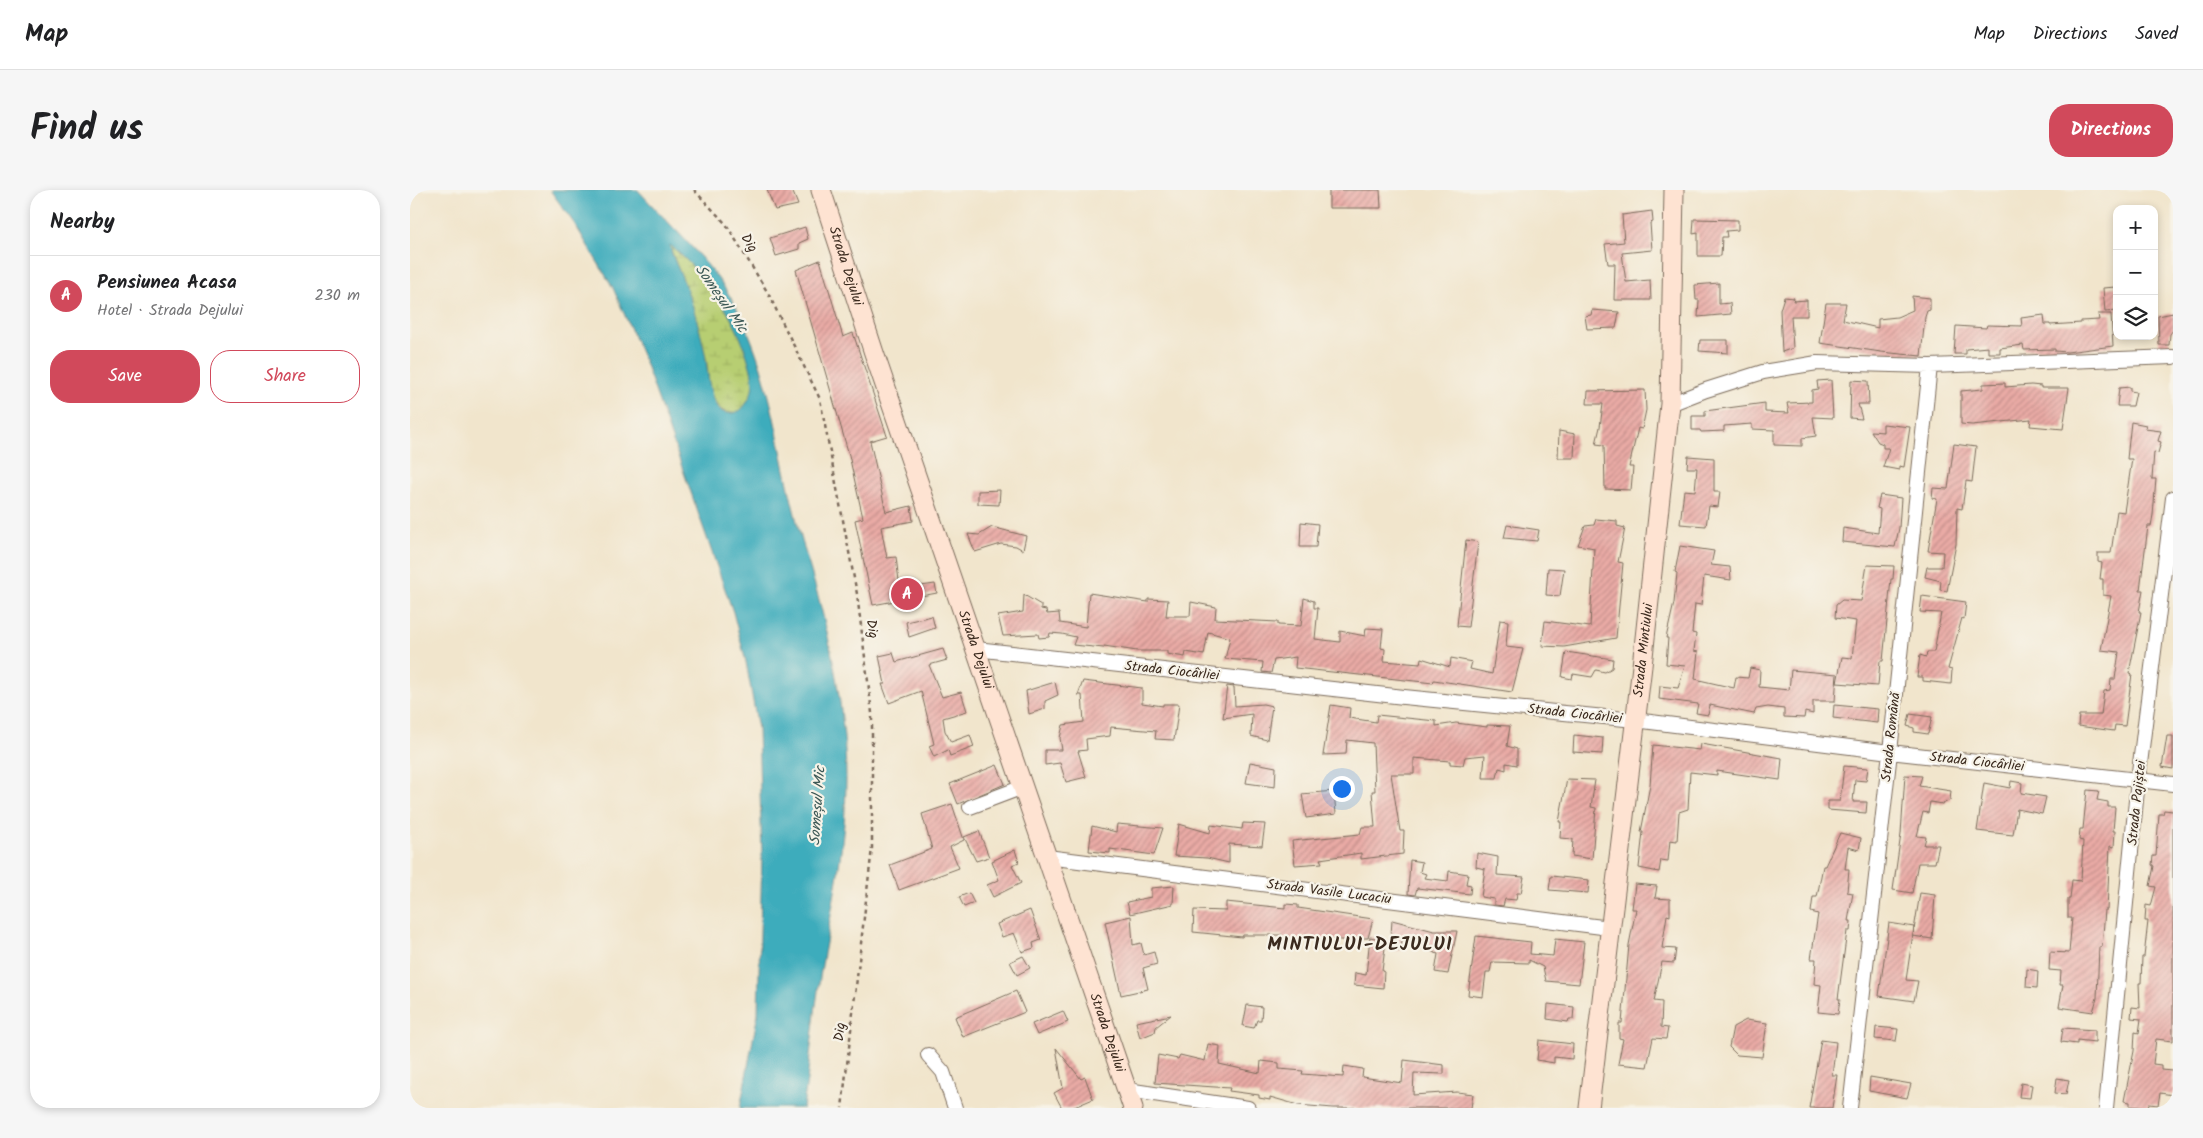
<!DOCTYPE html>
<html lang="en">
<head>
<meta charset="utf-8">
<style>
  :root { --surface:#fff; --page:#f6f6f6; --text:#202124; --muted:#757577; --line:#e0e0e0; --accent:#d1495b }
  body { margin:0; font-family:Kalam,sans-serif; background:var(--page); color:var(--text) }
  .controls { position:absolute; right:15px; top:15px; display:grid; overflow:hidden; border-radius:10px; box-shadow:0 2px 8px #0003 }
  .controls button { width:45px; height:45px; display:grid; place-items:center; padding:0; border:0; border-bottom:1px solid var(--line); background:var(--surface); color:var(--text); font:25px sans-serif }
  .you { position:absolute; left:931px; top:598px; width:18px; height:18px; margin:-12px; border:4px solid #fff; border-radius:50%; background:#1a73e8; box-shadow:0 0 0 8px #1a73e833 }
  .badge { display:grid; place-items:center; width:32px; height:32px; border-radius:50%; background:var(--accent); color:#fff; font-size:16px; font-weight:700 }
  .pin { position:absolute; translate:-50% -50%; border:2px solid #fff; box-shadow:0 1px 5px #0006 }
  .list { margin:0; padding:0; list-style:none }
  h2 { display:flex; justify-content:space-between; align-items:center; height:65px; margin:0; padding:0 20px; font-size:21px }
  h2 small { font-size:16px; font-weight:400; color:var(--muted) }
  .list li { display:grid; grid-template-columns:32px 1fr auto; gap:15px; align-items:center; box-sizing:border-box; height:80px; padding:0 20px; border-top:1px solid var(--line) }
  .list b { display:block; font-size:19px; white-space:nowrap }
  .list p { margin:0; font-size:16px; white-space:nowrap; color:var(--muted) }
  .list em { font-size:16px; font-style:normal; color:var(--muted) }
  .actions { display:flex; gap:10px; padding:15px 20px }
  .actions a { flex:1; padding:11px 0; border:1px solid var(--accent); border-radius:20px; text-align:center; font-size:18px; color:var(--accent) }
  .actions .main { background:var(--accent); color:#fff }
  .icon { flex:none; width:28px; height:28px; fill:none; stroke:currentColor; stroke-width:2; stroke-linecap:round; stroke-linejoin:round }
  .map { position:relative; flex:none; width:1763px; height:918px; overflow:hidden; border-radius:20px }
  header { display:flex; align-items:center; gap:30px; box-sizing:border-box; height:70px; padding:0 25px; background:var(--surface); border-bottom:1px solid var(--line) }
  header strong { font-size:24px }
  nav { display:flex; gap:28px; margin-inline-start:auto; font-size:18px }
  .intro { display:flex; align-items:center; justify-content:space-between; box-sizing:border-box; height:120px; padding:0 30px }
  h1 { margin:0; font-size:35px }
  .button { padding:12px 22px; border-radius:20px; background:var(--accent); color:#fff; font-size:18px; font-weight:700 }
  main { display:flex; gap:30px; padding:0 30px }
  aside { flex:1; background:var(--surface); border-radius:20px; box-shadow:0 2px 8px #0003 }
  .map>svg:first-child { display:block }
  .wetland { fill:url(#wetland-marsh); stroke:#797c48 }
  .water { fill:#3eacbc; stroke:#3c6b6d; fill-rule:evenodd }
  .building { fill:url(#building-hatch) }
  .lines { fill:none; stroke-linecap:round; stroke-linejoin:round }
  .street-casing { stroke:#7b6b5b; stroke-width:16 }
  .secondary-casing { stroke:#7b6b5b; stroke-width:21 }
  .path { stroke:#7b6b5b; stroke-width:2.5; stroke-dasharray:4 4; stroke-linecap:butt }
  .street { stroke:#fff; stroke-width:14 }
  .secondary { stroke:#fee3d2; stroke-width:19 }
  .labels { text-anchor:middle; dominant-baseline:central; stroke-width:4.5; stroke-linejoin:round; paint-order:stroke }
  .street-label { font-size:14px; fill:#3b2a1e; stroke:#f7f3e8 }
  .water-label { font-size:15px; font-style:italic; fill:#3c5855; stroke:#f7f3e8 }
  .district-label { font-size:19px; font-weight:bold; letter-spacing:1px; fill:#3b2a1e; stroke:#f7f3e8 }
</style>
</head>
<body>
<header>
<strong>Map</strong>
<nav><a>Map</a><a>Directions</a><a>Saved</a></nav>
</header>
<div class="intro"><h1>Find us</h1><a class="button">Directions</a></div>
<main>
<aside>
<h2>Nearby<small></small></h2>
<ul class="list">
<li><span class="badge">A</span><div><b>Pensiunea Acasa</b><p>Hotel · Strada Dejului</p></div><em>230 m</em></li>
</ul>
<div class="actions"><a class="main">Save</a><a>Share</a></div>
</aside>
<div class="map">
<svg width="1763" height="918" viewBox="0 0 1763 918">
  <defs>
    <pattern id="wetland-marsh" width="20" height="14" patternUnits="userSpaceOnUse" patternTransform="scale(1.25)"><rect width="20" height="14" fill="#b7ce72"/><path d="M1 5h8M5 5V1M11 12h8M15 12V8" fill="none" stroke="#9eb162"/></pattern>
    <pattern id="building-hatch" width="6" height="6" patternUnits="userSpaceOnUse" patternTransform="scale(1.25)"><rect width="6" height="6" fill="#eaaba6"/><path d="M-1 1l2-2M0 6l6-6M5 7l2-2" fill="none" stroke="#bf8b87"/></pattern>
  </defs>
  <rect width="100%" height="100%" fill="#f7f3e8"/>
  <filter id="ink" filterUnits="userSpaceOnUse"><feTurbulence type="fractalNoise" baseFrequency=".02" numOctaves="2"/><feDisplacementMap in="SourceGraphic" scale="10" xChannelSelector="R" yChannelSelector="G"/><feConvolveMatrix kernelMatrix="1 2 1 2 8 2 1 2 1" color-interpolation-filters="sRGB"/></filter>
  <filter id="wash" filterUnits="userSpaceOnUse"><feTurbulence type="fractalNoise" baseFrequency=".0096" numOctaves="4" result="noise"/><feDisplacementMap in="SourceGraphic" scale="20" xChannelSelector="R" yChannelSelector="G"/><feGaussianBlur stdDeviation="1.12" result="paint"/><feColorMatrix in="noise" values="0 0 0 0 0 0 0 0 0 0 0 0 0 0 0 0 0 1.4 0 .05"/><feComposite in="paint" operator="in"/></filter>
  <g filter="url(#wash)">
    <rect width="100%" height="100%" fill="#f1e5cc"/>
    <!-- wetland -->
    <path class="wetland" d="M259 54C295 84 326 126 339 171 342 182 345 194 342 205 335 226 314 230 303 210 297 199 299 182 296 169 287 130 273 92 259 54Z"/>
    <!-- water -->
    <path class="water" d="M140 0H228C261 37 301 71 325 115 359 176 367 250 383 316 390 347 400 376 408 406 423 461 436 532 436 589 436 656 421 722 410 787 403 830 400 875 393 918H330L348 823 352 665 348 539 336 472 323 422 235 172 203 98 166 36ZM260 55C296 86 327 127 339 173 343 186 345 199 338 210 334 218 328 225 317 223 298 221 298 177 295 163 290 140 284 118 276 97 271 83 262 68 260 55Z"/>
    <g id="blocks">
      <!-- building -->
      <path class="building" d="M357 0H382L388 15 365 20Z
        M919 0H970L971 18H919Z
        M1242 21 1243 32 1240 33 1242 60 1212 63 1216 92 1240 90 1241 110H1204L1205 74H1198L1195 54 1214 52 1212 25Z
        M1284 29 1328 30V40L1316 41 1317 47H1312L1311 66H1288V43L1283 44Z
        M395 37 398 49 389 53V59L366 66 360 48Z
        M410 70 433 147 443 143 477 246 460 251 476 322 501 316 503 331 471 337 477 368 486 367 490 399 525 394 527 403 463 415 445 330 453 328 439 265 386 80Z
        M1309 93V114L1320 113 1321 124 1288 127 1289 110H1286L1285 95Z
        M1706 97 1707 121 1695 122 1693 98Z
        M1502 106 1520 108V120L1517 121 1515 127 1511 166 1471 162 1410 153 1416 113H1436L1433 130 1468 138V129L1487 127 1503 120Z
        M1374 107 1384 108 1383 111 1397 110V126H1381L1383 158 1372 162 1370 120Z
        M1182 120 1209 122 1206 138 1177 139 1175 126 1181 125Z
        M1763 123V140L1760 144 1759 155H1749L1748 126Z
        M1688 124H1701L1703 156 1657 162 1645 161V159L1614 160 1613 155 1590 158V163H1578V157L1556 159V164H1544L1546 136 1576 138 1577 135 1612 136 1611 128 1634 125 1635 134H1640V135L1671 133V131L1689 130Z
        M1290 150H1318V163L1289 161Z
        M1421 190 1423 228 1403 227 1406 246 1392 248V256L1364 255V240L1342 239V234L1314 236V241L1291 242 1290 240H1282V226H1295V221L1355 213V222L1379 223 1377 213 1402 212V200L1408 199 1407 191Z
        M1441 190 1458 191 1459 214H1448L1452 229 1440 228Z
        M1595 193V197L1621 195 1631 196V198H1659L1653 239 1620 236 1621 229 1562 235 1551 234V201L1573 199V194Z
        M1720 197V201L1726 202 1723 216H1707L1709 198Z
        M1235 200 1236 220 1232 239 1228 238 1219 277H1223L1221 300 1195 299 1194 255 1186 254 1190 237 1193 214H1177L1178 201Z
        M1721 232 1736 235 1735 239 1751 241 1748 251 1751 252 1748 263 1744 262 1742 289H1746L1743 325 1741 336H1738L1730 400H1733L1729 422H1731L1719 483 1722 484 1715 536 1705 535 1704 541 1668 536 1669 525H1691L1694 501 1700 500 1701 489H1705L1709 462 1691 460 1701 406 1693 405V389H1690L1692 373 1688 372V363H1701L1707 321 1714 322 1722 269H1717Z
        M1473 234 1500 237 1494 277 1489 276V280L1473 277 1479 258H1473V254L1468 252 1461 241 1473 242Z
        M1149 241 1165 244 1164 268H1148Z
        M1544 254 1566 257 1562 292 1556 291 1552 319 1547 318 1546 354 1537 401 1530 400 1531 391 1515 387 1517 377H1532L1533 362 1518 361 1527 309 1522 308 1523 298 1538 299Z
        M1278 266 1304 268V302H1310L1308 317 1299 316 1296 336 1270 334 1274 300 1285 301 1287 278H1277Z
        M590 300 589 315 568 314V301Z
        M1470 305 1491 308 1489 338 1485 357 1432 352 1433 338 1468 343 1470 319 1467 318Z
        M1186 329 1207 331V336L1215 338 1208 372 1213 373 1206 448 1154 457 1132 456 1135 431 1180 437 1184 358 1168 355 1175 336 1184 335Z
        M891 332 908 334 906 357H890Z
        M1097 335 1129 340 1127 351 1094 348Z
        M582 337 616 346 613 360 606 356 591 354 565 362 558 344 569 345Z
        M1056 350 1068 352 1058 437 1047 436Z
        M1270 356 1304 361 1301 375 1320 377 1321 390 1294 386 1291 415 1285 414 1282 443 1286 444 1284 461 1288 462 1285 489 1324 498 1326 487 1338 488 1340 478 1350 480 1349 497 1379 500 1381 480 1427 484 1425 511H1403V524L1395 522 1394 528 1374 527V519L1358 517 1346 519 1344 524 1300 515 1298 525 1286 523 1288 514 1249 509 1250 496 1268 498 1275 476 1256 474 1258 448H1256L1264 413 1267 383 1265 382Z
        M1457 375 1484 376 1483 389H1481L1473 471H1470L1468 496 1427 493 1432 467 1442 468 1446 431 1425 428 1426 415 1432 410 1451 411Z
        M1138 378 1154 379 1150 406 1136 405Z
        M679 403 738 412V409L758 410 756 426H780L781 412 806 417 805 429 868 432V435L891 436 894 408 904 411V418H908L905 449 930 452V441L955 446 956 438 973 439 971 458 975 459 974 471 1010 474 1011 468 1040 477 1041 468 1062 472 1060 479 1082 484 1090 430 1098 431 1096 457 1113 459 1102 502 1024 490 1023 493 885 478 886 467 864 470 861 483 852 482 853 472 815 469 820 448 798 442 794 465 776 462 775 467 757 464V461H727L694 456V458L663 455 666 447 652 444 640 443 639 447 629 448 628 444 593 446 588 426 613 422 614 405 631 415V419L636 420 637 424 649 423 650 433 676 437Z
        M1512 406 1556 412 1554 429 1552 428 1538 479 1542 480 1541 494 1513 491V487H1507L1510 465 1516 467 1517 462H1524L1531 423 1510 422Z
        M522 426 525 438 499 447 496 432Z
        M533 459 537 470 519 475 532 507 551 502 557 521 533 528 535 541 541 552 560 545 564 557 540 566 538 560 524 567 519 556 524 554 511 501 479 513 472 494H475L469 466 483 463 486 472Z
        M1156 462 1203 469 1202 478 1195 482 1186 480 1182 487 1163 484 1162 489 1152 487Z
        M673 491 732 498V513L753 516V514H769L764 550 745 549 746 541 701 537 700 546 676 549 677 560 668 561 676 587 656 592 650 573 635 575V560H652L650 548 653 535 674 532 672 505H668Z
        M645 492 648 505 635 511V519L619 524 616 501Z
        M817 496 824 497 825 516 853 514 862 516 857 550 841 546 842 524 813 528Z
        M921 515 940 518 939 528 966 532 967 525 1026 531V536L1046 533 1077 537V535L1100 536 1097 556 1107 559V575L1096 573V580L1089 578 1087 588H1073L1075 565 1055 567 1053 575 1040 574V571L1004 568V584H981L990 641H994L993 664 951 669V663L910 669 912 673 885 675 882 651 950 644 952 637H965L962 601H965L963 553 937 550 936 564 913 565Z
        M1424 515 1468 519 1467 533 1423 528Z
        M1500 524 1522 527 1518 544 1504 542V538L1497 536Z
        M1164 545 1193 548 1192 564 1163 562Z
        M1757 546H1763V579L1752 577Z
        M1291 554 1372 568 1370 590 1307 581V585L1280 582 1278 619 1269 622 1267 651 1260 650 1258 671 1251 670 1249 682 1229 678 1233 642H1231L1240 595 1243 555 1290 560Z
        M840 572 866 577 865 597 836 593Z
        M587 575 595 594 548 614 540 594Z
        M1434 576 1458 578 1456 591 1445 590 1443 612H1457L1456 623 1418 620V611H1430Z
        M1495 585 1512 586 1509 596 1541 601 1540 610 1533 614 1520 612 1518 623 1513 622 1507 646 1516 647 1514 655H1529L1525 673H1508L1502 703 1483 700 1491 644Z
        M1157 589 1185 590 1181 617 1186 618 1182 669 1162 666 1163 649 1150 648 1151 632H1149Z
        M1601 591 1612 593 1611 603 1636 607 1632 624 1607 619 1603 645 1567 641 1574 593 1600 598Z
        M1677 600 1689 601 1687 610 1698 612V617H1705L1703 641H1705L1704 657 1700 656 1697 720H1695L1692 757H1689L1687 808 1683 822 1649 817 1653 795H1650L1651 781 1639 780 1640 762 1659 763 1662 728H1658V709H1660L1662 690 1671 691 1673 651 1669 650 1670 639H1673Z
        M924 601 926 624 896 628 892 604Z
        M542 614 554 650 540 657 549 678 489 700 480 675 522 659 512 624Z
        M1754 620 1763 621V851L1746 849 1743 874 1751 875V880L1763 881V905L1750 903 1748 915 1739 914 1738 918 1720 916V912L1714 911 1724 861 1725 842 1729 843 1731 829 1721 828 1722 817 1730 818 1729 793H1731L1732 767H1734L1738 731H1735L1736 715 1741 716 1746 697 1740 696 1744 676 1742 675 1743 666H1746L1749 624H1753Z
        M833 633 855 634 852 656 819 654V673L797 668 764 666 769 634 800 643 801 635 832 639Z
        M707 634 753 638 744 665 700 659V663L679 661 682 636 706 642Z
        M569 641 579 667 566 671 554 647Z
        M1430 643 1451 648 1449 660 1438 657 1435 679H1439L1437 702 1443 703 1438 731H1441L1440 741H1437L1428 809H1430L1428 824 1408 822 1411 795 1404 794 1406 769H1401L1408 724 1401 722 1403 707H1407L1413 676H1415Z
        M605 660 609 672 602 675 611 693 583 707 577 695 589 690 582 671Z
        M1067 663 1088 667 1087 685 1114 687 1111 703H1107L1106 710 1095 709 1093 716 1084 715V709L1071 707 1075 679 1066 677Z
        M1000 670 1012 672 1010 682 1016 684 1014 688 1038 691 1039 681 1058 684 1056 694 1061 695 1060 704 1007 698 1005 705 998 704Z
        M1141 686 1179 690 1178 703 1139 700Z
        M1225 694 1247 696 1245 708 1260 709V726L1257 725 1252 758 1266 759 1264 773 1252 772 1244 811 1252 812 1251 837 1258 838 1256 849 1243 848 1237 877 1208 874 1213 849 1209 848V833H1212L1219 755 1226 719H1222Z
        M764 696 763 714 720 724 717 712 741 707V698Z
        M559 703 564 713 554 717 549 707Z
        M1510 703 1525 705 1522 749 1503 746Z
        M816 712 875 718V714L888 715V718L963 729 958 748H939V750H913L892 747 891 751 872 748V745H833L832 747 783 742 784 720 816 721Z
        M620 720 631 750 623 753 624 758 612 762 604 743 592 747 587 734Z
        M721 726 723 755 731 753 734 765 744 762 747 774 733 778 738 799 711 805 695 732Z
        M982 730 1024 741H1047L1038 784 1025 782 1028 764 992 750 991 761 980 760Z
        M1479 733 1504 737 1496 790 1508 791 1504 811 1469 806Z
        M1066 746 1121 752 1120 764 1143 766 1145 749 1174 752 1169 794 1136 791 1133 777 1119 770V773L1082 772 1080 782H1076L1073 807 1058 805Z
        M960 747 976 750 972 781H974L973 798 944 795 945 783 956 785Z
        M613 766 620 778 607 785 600 772Z
        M1617 779 1628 781 1627 798 1616 797Z
        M606 801 615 822 553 847 545 827Z
        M1138 814 1164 817 1163 829H1159L1158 832 1137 829Z
        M837 815 852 817 851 830H847L844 838 833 836Z
        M653 821 658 832 627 845 622 834Z
        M761 825 746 837 745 842 730 848 726 832Z
        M1336 830 1357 833 1352 867 1327 865 1319 857 1323 837Z
        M1466 837 1488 839 1486 851 1465 849Z
        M1653 838 1685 840V852L1667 850V854L1651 852Z
        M1129 850 1163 854 1162 869 1144 867V873L1127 870Z
        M1411 850 1426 852 1422 885H1427L1422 918H1399Z
        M798 854 810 856 809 874 850 883 851 871 869 873V879L893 881 892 884 933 887 934 876 953 879 952 887 992 893 994 870 1034 875V884L1004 883 1003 905 1047 902 1063 904 1061 918H923L888 915 860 907V910L849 908V905L819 901 820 898 745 893 748 865 768 869 770 865 795 871Z
        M646 858 671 889 675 887 683 909 662 918H652L644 903 653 898Z
        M1460 887 1501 894 1497 908 1459 901Z
        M1647 888 1659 890 1656 904 1645 903Z
        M1611 893 1622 895 1620 908 1609 907Z"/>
    </g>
  </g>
  <g filter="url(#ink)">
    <use href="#blocks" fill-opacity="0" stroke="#7b6b5b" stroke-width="1"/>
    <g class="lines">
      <defs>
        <path id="street" d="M1260 214 1296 200 1353 182 1407 173 1520 176 1763 167
          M566 459 994 507 1225 530 1480 562 1763 594
          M560 617 613 597
          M637 667 1200 738
          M518 865 533 882 545 918
          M717 900 838 918
          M1440 918 1480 562 1520 176
          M1696 918 1728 590 1763 308"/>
        <g id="secondary">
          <path id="s1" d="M411 0 464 163 723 918"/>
          <path id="s2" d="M1179 918 1232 476 1260 214 1264 0"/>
        </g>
      </defs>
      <!-- street casing -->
      <use href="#street" class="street-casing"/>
      <!-- secondary casing -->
      <use href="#secondary" class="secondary-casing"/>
      <!-- path -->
      <path class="path" d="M284 0 316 34 358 103 410 209 447 404 462 523V658L432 918"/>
      <!-- street -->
      <use href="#street" class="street"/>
      <!-- secondary -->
      <use href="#secondary" class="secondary"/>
    </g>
  </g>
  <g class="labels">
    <!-- street labels -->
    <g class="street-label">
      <text transform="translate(339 53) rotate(59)">Dig</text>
      <text stroke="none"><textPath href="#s1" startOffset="80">Strada Dejului</textPath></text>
      <text transform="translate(462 439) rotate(83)">Dig</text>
      <text stroke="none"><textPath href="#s1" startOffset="485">Strada Dejului</textPath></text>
      <text stroke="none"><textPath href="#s2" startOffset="461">Strada Mintiului</textPath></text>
      <text transform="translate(762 481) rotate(6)">Strada Ciocârliei</text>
      <text transform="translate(1165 524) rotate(6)">Strada Ciocârliei</text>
      <text transform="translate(1481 547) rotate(-84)">Strada Română</text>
      <text transform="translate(1567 572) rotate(6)">Strada Ciocârliei</text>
      <text transform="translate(1727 613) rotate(-84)">Strada Pajiștei</text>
      <text transform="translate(919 702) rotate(7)">Strada Vasile Lucaciu</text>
      <text transform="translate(430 842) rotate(-84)">Dig</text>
      <text stroke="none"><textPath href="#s1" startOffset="890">Strada Dejului</textPath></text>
    </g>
    <!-- water labels -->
    <g class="water-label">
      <text transform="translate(311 109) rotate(55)">Someșul Mic</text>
      <text transform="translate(408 616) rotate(-86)">Someșul Mic</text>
    </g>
    <!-- district labels -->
    <g class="district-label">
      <text x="950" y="755">MINTIULUI-DEJULUI</text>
    </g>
  </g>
</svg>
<div class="controls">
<button>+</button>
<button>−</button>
<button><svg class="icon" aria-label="layers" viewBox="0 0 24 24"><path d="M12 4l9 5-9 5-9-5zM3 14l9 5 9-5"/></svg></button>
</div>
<div class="you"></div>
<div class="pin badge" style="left:497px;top:404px">A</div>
</div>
</main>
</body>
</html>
